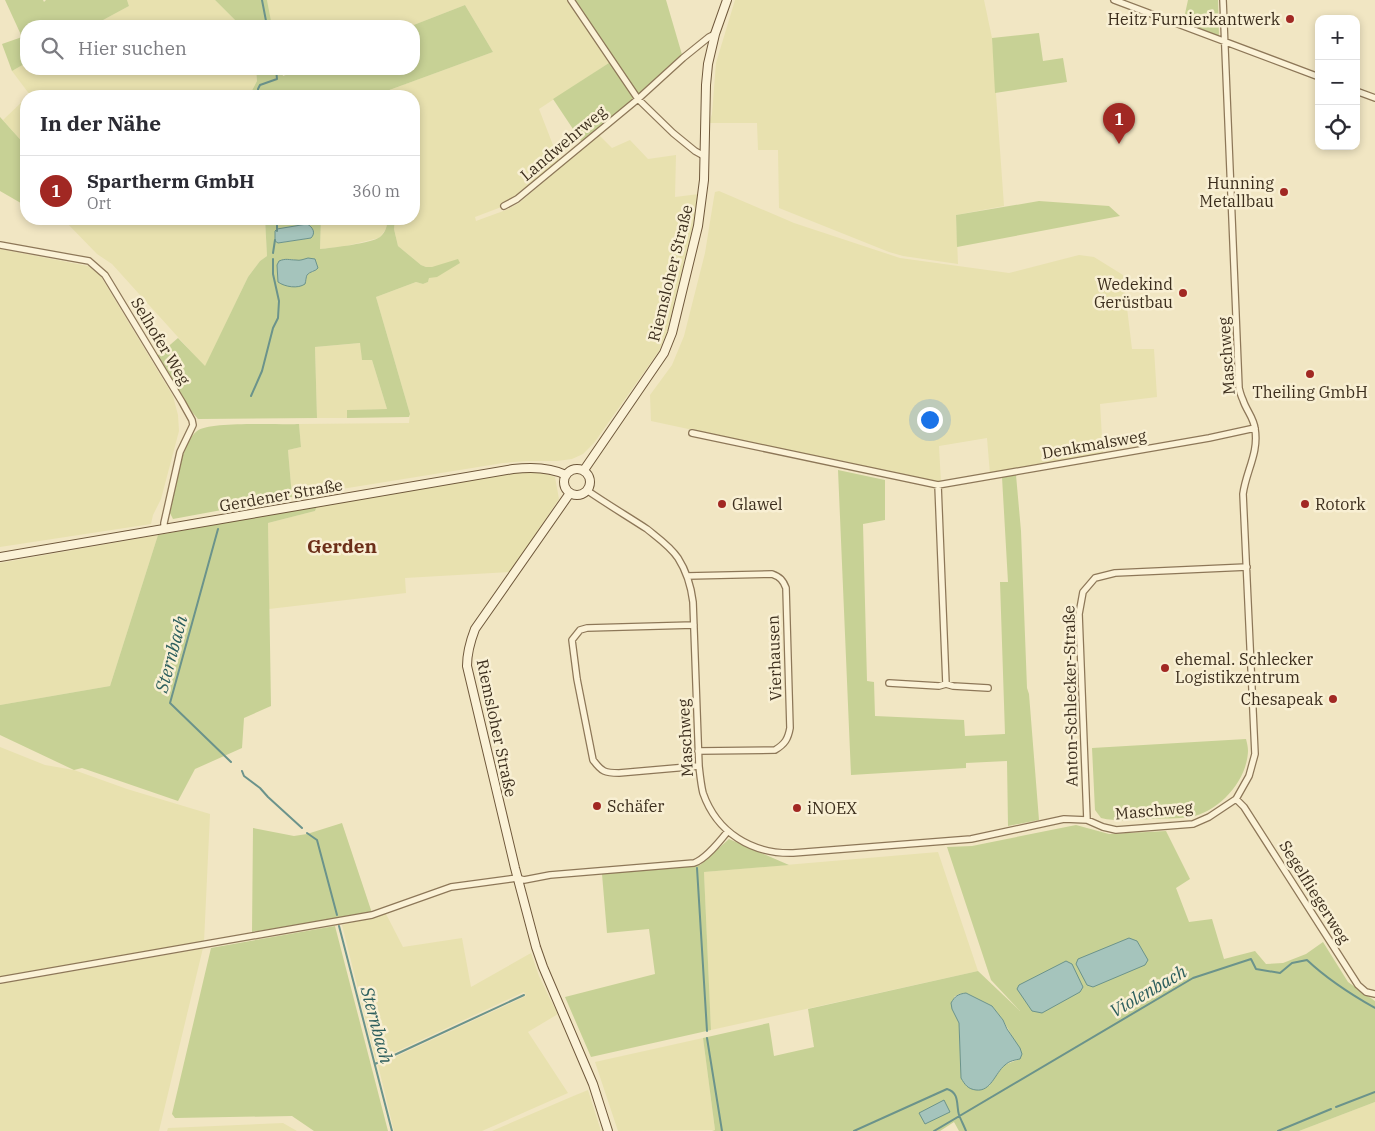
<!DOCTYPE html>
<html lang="de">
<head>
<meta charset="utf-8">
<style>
  :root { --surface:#fff; --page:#f2f2f3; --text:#2b2b33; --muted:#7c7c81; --line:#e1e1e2; --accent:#a12823 }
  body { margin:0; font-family:"IBM Plex Serif",serif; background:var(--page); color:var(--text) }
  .controls { position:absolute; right:15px; top:15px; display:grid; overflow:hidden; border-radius:10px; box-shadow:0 2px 8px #0003 }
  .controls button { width:45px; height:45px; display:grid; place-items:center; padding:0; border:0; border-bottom:1px solid var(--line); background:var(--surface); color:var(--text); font:25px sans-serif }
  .you { position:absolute; left:929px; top:419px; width:18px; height:18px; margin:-12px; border:4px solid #fff; border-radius:50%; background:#1a73e8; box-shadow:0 0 0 8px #1a73e833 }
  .badge { display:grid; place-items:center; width:32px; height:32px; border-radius:50%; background:var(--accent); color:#fff; font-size:16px; font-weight:700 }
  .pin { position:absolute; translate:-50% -41px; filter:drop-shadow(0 1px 2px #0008) }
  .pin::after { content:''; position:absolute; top:26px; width:18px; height:15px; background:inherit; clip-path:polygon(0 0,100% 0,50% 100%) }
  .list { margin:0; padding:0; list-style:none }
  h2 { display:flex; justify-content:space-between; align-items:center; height:65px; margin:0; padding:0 20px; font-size:21px }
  h2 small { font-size:16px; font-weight:400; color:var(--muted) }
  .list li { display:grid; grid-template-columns:32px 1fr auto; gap:15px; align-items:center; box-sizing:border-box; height:70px; padding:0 20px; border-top:1px solid var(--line) }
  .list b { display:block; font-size:19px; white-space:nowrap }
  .list p { margin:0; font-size:16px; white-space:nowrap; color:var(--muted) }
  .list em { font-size:16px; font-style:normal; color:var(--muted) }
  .icon { flex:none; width:28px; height:28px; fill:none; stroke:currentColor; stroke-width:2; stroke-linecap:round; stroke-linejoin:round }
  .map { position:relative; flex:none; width:1375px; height:1131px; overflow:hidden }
  .search { position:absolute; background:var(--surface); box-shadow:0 2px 8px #0003; left:20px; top:20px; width:400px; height:55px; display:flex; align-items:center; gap:12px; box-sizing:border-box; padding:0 18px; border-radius:20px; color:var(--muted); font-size:19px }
  .panel { position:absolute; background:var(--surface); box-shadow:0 2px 8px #0003; left:20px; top:90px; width:400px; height:135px; border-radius:20px }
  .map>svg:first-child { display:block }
  .farmland { fill:#e8e1af }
  .green { fill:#c7d195; fill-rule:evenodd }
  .water { fill:#a5c4bc; stroke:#6b938b }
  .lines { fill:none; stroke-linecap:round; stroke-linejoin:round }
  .stream { stroke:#6b938b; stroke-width:2 }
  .minor-casing { stroke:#8d7758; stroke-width:8 }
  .secondary-casing { stroke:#6f583b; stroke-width:10 }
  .minor { stroke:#fbf2d7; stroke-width:5.5 }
  .secondary { stroke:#fbf2d7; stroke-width:8 }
  .poi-dot { fill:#a12823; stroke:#f8efd3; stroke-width:2 }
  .labels { text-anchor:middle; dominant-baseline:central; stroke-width:5; stroke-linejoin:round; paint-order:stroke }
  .poi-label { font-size:16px; fill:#3c2e1d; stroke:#f8efd3; text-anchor:start }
  .street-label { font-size:16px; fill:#3c2e1d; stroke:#f8efd3 }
  .water-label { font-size:18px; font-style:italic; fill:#2b5d5c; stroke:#f8efd3 }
  .quarter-label { font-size:19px; font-weight:bold; fill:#6c2f19; stroke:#f8efd3 }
</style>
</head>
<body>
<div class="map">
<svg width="1375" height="1131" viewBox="0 0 1375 1131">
  <rect width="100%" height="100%" fill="#f1e6c3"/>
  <!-- farmland -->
  <path class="farmland" d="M127 0H215L241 26H92L129 6Z
    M267 0H571L612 61 539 109 560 163 504 206 475 217 476 221 506 210 519 203 599 135 612 148 630 140 648 159 676 155 675 197 699 194 693 225 667 332 659 351 594 443 583 454 572 459 557 461H527L503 463 292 497 288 450 301 447 299 424 409 423 410 414 376 297 416 282 423 284 428 282 432 267H426L421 265 398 246 394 229 395 219H414V96H373L493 52 465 5 411 26H272Z
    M735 0H984L992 38 1004 206 956 215 958 264 903 256 889 252 779 208 778 150H758L757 123H709L712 114 716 63Z
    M26 63V69H256L257 81 249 96H28L30 95 12 71Z
    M26 98V146L3 120Z
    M719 191 794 223 900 258 1009 273 1079 255 1094 257 1123 275 1132 349H1154L1157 397 1100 404 1103 454 990 474 987 438 939 446 941 483 651 421 650 395 672 365 684 336 705 253 714 197 715 192Z
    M63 219H265L267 256 260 261 248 277 205 367 112 264 97 254Z
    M321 219H388L387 228 379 238 346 246 320 249Z
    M0 249 88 266 100 275 173 396 178 415 179 431 161 499 153 515 151 524 0 547Z
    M361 343 362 360H372L387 409 347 410V418H317L315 347Z
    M541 472 555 477 559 499 510 572 405 578 406 593 269 609 268 523 315 511 317 506 511 473Z
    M158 535 110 686 0 705V563Z
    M0 747 45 765 74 770 127 789 210 814 204 942 0 977Z
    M938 852 978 971 711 1030 704 872Z
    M385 912 403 947 462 938 471 987 531 953 539 976 549 997 558 1014 528 1032 568 1093 482 1131H394L378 1065 526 996 524 992 376 1061 342 925 373 917Z
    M203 948 159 1131H0V984L195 950Z
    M703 1038 715 1130 618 1131 595 1062Z
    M588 1090 601 1131H492L571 1097Z
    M1375 1102V1131H1299Z
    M283 1123 297 1131H167L168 1128Z"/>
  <!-- green -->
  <path class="green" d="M5 0H43L44 2 46 0H127L129 6 92 26H26V63L12 71 2 44 22 37Z
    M215 0H267L272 26H241Z
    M571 0H666L683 58 583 144 553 99 612 61Z
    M1188 0H1218L1219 37 1183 23Z
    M465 5 493 52 373 96H249L257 81 256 69H281L283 76 302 69H414V26H411Z
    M1039 33 1043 61 1063 58 1067 82 995 93 992 38Z
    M0 117 26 146V206L0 191Z
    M1039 201 1109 206 1120 216 957 247 956 215Z
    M265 219H321L320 249C331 248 373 243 380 237 386 232 387 226 388 219H395L394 229 398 246 421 265 426 267H432L458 259 460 263 437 277 429 278 428 282 423 284 416 282 376 297 410 414 409 417 347 418V410L387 409 372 360H362L360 343 315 347 317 418 198 419 192 412 157 356 178 338 205 366 248 277 260 261 267 256ZM307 224 311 238 279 243ZM289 259 296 261 315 271 309 273 307 276 306 281Z
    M299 424 301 447 288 450 292 497 173 519 170 513C174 493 181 443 197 431 209 421 280 425 299 424Z
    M838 470 885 480V520L863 524 867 681 874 682 875 716 964 720 965 736 1005 734 1000 582H1008L1002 477 1016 475 1021 531 1027 688 1029 694 1039 820 1008 826 1007 761 966 763V768L851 775Z
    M317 506 315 511 268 523 271 706 244 718 242 748 195 769 178 801 82 768 74 770 0 735V705L110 686 158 535Z
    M1246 739C1247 743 1248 747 1248 751 1247 781 1219 812 1190 817 1178 819 1164 818 1151 819 1134 820 1118 822 1101 818L1095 810 1092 748Z
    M342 823 372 913 252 932 253 828 294 836 307 834Z
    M1076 825 1109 834 1166 831 1190 879 1176 888 1189 922 1212 919 1224 959 1255 951 1266 964 1283 963 1306 954 1323 942 1348 982 1375 1001V1102L1299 1131H959L954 1122 940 1131H712L715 1130 703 1038 769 1023 774 1056 814 1047 808 1009 978 971 1020 1011 991 980 947 847 972 846ZM966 993 992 1006 1003 1020 1012 1036 1020 1059 1004 1065 989 1086 961 1073 959 1023 956 1016 954 997 959 994Z
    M729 839 789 865 704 872 711 1030 591 1057 565 997 655 974 649 929 607 933 602 874 700 865Z
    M335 926 388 1131H314L292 1116 175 1118 172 1114 211 948Z"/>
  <!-- water -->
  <path class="water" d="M307 224C313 227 316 233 311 238L278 243 275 241V231L277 229Z
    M308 258 315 259 318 268C315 272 310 271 307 275 306 277 306 281 305 284 298 289 285 287 278 282L277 265 279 261C286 258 289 260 296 260 300 261 304 259 308 258Z
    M1129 938 1137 941 1148 960 1145 965 1093 987 1087 985 1076 964 1078 959Z
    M1066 961 1072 964 1083 987 1080 992 1042 1013 1032 1011 1017 989 1019 985Z
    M966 993 992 1006 1003 1020 1007 1029 1020 1048 1022 1054 1020 1059C1015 1060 1009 1061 1005 1065 995 1073 991 1092 976 1090 968 1089 965 1085 961 1078L959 1023 952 1009 951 1003C955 996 958 994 966 993Z
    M944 1100 950 1112 925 1124 919 1113Z"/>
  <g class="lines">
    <!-- stream -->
    <path class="stream" d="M262 0 267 26
      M258 96V89L260 85 277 79 276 69
      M277 231V219
      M273 253 275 240
      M251 396 262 371 273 328 278 318 279 301 273 274V259
      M218 529 170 703 231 762
      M242 771 244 776 260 788 268 797 302 828
      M307 833 317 840 337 915
      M697 868 707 1031
      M339 926 392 1131
      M707 1038 722 1131
      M375 1064 524 995
      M1336 1107 1375 1092
      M854 1131 947 1089C960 1093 956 1105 959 1115 961 1120 964 1126 966 1131
      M934 1131 1193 978 1251 959 1256 969 1280 973 1292 963 1307 960C1326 978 1352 995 1375 1008
      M1278 1131 1331 1109"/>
    <defs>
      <path id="minor" d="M571 0 638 99 673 133 695 151 704 156
        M1114 0 1319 77
        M1356 91 1375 98
        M504 206 517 199 638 99 683 58 709 37 715 34
        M0 245 89 261 105 275 182 402 192 420 193 425 180 452 164 523V529
        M692 433 938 485 1209 438 1255 428
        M938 485 946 684
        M588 491C607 504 627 516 647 529 658 538 670 546 678 558 687 572 691 586 693 602L699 766C700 775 701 785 703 793 717 833 752 854 793 853L971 839 1064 819 1087 820 1103 827 1116 830 1193 824 1209 817 1236 799 1249 776 1255 754 1243 494C1246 471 1259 453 1255 429 1254 418 1246 410 1243 400 1241 396 1240 392 1239 388L1223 0
        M687 576 772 574C780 577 783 580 786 588L790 728C788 739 785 744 775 750L698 751
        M694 625 587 628 580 630 572 640 577 679 593 760C602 772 605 773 619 773L699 766
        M889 683 939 686 946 684 953 686 988 688
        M1236 799 1244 807 1358 985 1366 992 1375 994
        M1087 820 1079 614 1083 592 1095 578 1115 573 1247 567
        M0 980 372 915 451 887 517 878 524 880 550 875 694 863C706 859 720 841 728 831"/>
      <path id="secondary" d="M564 482a13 13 0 1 1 26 0a13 13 0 1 1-26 0Z
        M584 470 664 353 672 333 698 226 704 180 706 85 708 64 715 34 727 0
        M570 493 475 629C470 642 467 652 467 666L515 868 536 947 543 967 593 1084 608 1131
        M0 557 513 469C530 467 550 467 566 475"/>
    </defs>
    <!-- minor casing -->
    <use href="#minor" class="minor-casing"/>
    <!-- secondary casing -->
    <use href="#secondary" class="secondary-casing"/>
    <!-- minor -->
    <use href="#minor" class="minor"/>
    <!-- secondary -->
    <use href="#secondary" class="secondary"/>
  </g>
  <!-- markers -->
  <g class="poi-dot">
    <circle cx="1290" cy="19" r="5"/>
    <circle cx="1284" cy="192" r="5"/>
    <circle cx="1183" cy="293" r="5"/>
    <circle cx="1310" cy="374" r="5"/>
    <circle cx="722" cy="504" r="5"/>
    <circle cx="1305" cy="504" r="5"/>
    <circle cx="1165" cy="668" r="5"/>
    <circle cx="1333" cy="699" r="5"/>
    <circle cx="597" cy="806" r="5"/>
    <circle cx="797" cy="808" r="5"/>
  </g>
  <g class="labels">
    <!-- poi labels -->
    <g class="poi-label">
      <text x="1280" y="19" text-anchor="end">Heitz Furnierkantwerk</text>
      <text x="1274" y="183" text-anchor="end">Hunning<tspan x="1274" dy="18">Metallbau</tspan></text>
      <text x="1173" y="284" text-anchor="end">Wedekind<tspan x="1173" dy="18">Gerüstbau</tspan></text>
      <text x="1310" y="392" text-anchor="middle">Theiling GmbH</text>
      <text x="732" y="504">Glawel</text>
      <text x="1315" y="504">Rotork</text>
      <text x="1175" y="659">ehemal. Schlecker<tspan x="1175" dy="18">Logistikzentrum</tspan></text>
      <text x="1323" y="699" text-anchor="end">Chesapeak</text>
      <text x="607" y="806">Schäfer</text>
      <text x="807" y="808">iNOEX</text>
    </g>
    <!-- street labels -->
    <g class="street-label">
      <text transform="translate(563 143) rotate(-40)">Landwehrweg</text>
      <text transform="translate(670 273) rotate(-76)">Riemsloher Straße</text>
      <text transform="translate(161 341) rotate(59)">Selhofer Weg</text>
      <text transform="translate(1226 356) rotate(-94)">Maschweg</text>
      <text transform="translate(1094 444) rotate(-10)">Denkmalsweg</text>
      <text transform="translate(281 495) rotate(-10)">Gerdener Straße</text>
      <text transform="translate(774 658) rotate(-92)">Vierhausen</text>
      <text transform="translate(1070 696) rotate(-91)">Anton-Schlecker-Straße</text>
      <text transform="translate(497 728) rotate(78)">Riemsloher Straße</text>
      <text transform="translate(685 738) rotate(-93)">Maschweg</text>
      <text transform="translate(1154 810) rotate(-5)">Maschweg</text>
      <text transform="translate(1315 892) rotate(58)">Segelfliegerweg</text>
    </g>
    <!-- water labels -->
    <g class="water-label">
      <text transform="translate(171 654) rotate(-75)">Sternbach</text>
      <text transform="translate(1148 991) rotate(-30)">Violenbach</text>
      <text transform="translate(377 1025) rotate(75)">Sternbach</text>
    </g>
    <!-- quarter labels -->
    <g class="quarter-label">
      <text x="342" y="546">Gerden</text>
    </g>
  </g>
</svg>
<div class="controls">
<button>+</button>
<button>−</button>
<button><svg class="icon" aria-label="locate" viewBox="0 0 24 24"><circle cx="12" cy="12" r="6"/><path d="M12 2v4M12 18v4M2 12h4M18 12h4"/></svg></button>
</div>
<div class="you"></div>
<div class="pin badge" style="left:1119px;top:144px">1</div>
<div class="search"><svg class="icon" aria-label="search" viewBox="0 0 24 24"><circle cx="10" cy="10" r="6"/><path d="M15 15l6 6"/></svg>Hier suchen</div>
<section class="panel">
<h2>In der Nähe<small></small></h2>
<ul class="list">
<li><span class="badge">1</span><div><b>Spartherm GmbH</b><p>Ort</p></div><em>360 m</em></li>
</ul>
</section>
</div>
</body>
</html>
